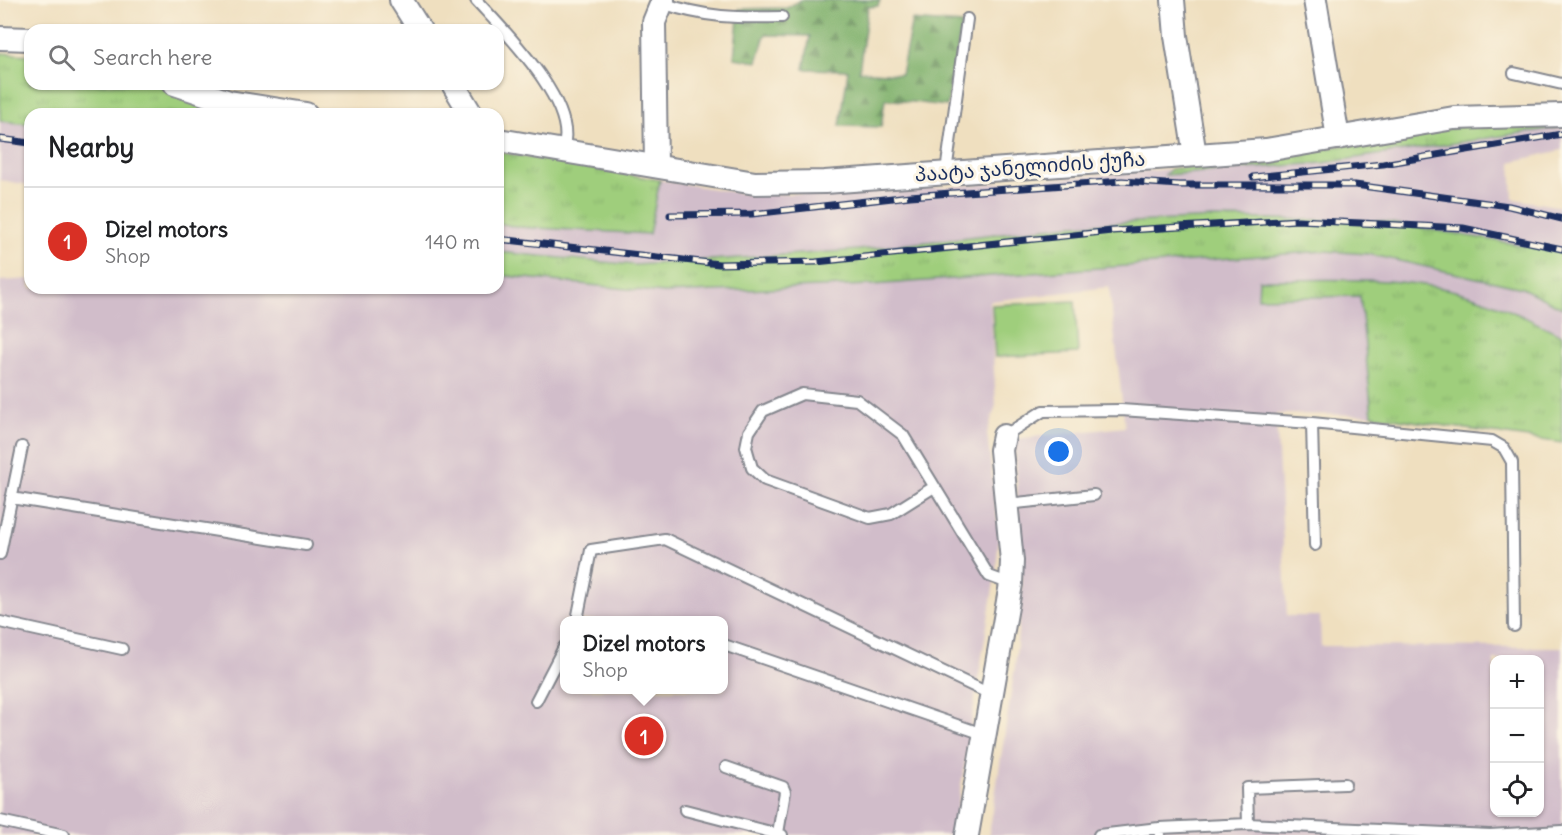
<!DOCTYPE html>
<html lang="en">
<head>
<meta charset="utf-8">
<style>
  :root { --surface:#fff; --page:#f2f2f2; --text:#202124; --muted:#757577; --line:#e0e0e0; --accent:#d93025 }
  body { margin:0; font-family:Delius,"Noto Sans Georgian",sans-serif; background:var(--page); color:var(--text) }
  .controls { position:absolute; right:18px; bottom:18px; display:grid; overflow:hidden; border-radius:12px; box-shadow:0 2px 4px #0004 }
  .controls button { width:54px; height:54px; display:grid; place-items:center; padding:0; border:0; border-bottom:2px solid var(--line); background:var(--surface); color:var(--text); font:30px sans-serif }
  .you { position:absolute; left:1059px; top:452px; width:21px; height:21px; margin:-15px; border:4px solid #fff; border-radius:50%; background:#1a73e8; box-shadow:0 0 0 9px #1a73e833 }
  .badge { display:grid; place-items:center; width:39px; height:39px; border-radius:50%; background:var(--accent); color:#fff; font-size:20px; font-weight:700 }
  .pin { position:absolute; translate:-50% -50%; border:3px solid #fff; box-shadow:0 2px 6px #0006 }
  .popup { position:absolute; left:560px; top:616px; width:168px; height:78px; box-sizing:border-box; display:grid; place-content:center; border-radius:12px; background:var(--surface); filter:drop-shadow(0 2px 4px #0005); font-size:20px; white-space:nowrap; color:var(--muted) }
  .popup b { font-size:22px; color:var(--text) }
  .popup::after { content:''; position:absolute; left:50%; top:100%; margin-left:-12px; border:12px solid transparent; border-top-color:var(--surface) }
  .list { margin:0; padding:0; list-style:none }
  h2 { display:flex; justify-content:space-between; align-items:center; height:78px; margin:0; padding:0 24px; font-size:26px }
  h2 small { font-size:20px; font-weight:400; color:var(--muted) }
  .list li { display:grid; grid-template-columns:39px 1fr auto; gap:18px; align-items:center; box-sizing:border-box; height:108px; padding:0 24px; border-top:2px solid var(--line) }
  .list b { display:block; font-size:22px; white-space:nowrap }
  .list p { margin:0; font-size:20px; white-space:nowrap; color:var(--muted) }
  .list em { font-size:20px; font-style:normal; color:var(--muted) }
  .icon { flex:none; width:33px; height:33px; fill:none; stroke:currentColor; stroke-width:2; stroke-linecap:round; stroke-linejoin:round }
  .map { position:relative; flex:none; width:1562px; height:835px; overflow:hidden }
  .search { position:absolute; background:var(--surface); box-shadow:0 2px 4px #0004; left:24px; top:24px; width:480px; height:66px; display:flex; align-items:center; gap:15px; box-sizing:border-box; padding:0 21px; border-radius:18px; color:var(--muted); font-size:22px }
  .panel { position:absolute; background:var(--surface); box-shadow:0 2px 4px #0004; left:24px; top:108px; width:480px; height:186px; border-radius:18px }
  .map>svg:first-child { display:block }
  .industrial { fill:#d1bdca; fill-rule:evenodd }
  .grass { fill:url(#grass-tufts); stroke:#5d7e6d; stroke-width:1.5 }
  .forest { fill:url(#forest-firs); stroke:#4d7065; stroke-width:1.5 }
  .pitch { fill:#9fce7c; stroke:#5d7e6d; stroke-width:1.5 }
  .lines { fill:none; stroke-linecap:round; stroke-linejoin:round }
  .lane-casing { stroke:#85878e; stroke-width:14 }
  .street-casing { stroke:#85878e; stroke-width:26 }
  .lane { stroke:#fff; stroke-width:10 }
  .street { stroke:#fff; stroke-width:22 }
  .rail-casing { stroke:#1b2f5e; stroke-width:7 }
  .rail { stroke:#fcf5e5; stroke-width:4.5; stroke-dasharray:14; stroke-linecap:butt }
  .labels { text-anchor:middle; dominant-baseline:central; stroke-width:6; stroke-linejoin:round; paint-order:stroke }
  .street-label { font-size:20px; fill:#1b2f5e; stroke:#fcf5e5 }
</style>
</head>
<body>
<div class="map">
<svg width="1562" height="835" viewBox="0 0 1562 835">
  <defs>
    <pattern id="grass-tufts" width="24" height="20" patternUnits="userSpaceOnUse" patternTransform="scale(1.5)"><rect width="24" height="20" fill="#9fce7c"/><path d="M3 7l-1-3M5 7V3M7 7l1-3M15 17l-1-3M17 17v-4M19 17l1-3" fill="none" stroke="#88b16e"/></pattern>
    <pattern id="forest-firs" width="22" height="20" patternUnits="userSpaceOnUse" patternTransform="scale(1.5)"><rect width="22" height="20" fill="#7fb16c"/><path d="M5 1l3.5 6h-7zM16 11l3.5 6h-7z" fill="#67905c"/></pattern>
  </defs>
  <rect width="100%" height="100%" fill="#fcf5e5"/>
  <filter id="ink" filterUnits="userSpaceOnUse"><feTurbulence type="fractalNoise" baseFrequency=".0167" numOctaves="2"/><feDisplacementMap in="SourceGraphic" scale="12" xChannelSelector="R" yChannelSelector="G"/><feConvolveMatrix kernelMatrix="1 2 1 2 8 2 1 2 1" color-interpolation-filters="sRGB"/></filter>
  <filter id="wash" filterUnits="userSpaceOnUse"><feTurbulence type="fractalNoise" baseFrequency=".008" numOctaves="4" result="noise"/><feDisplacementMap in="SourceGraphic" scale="24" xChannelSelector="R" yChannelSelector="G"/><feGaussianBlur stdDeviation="1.35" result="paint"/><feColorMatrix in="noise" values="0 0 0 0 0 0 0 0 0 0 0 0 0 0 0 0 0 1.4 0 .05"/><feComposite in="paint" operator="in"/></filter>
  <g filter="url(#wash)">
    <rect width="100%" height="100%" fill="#efdfbf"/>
    <!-- industrial -->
    <path class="industrial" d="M0 121 30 124V185L0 180Z
      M1562 127V150L1511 162 1513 199 1562 207V252L1380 221 1215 218 1072 225 859 250 635 265 498 252V223L517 227 649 234 660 180 751 195 895 191 1171 169 1166 175 1323 163Z
      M1325 251 1368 254 1522 288 1562 308V335L1505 308 1452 290 1383 281 1259 280 1258 298 1360 296 1372 415 1276 414 1287 616H1320L1321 646 1562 647V835H989L1015 667 1022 588 1015 439 1125 427 1109 287 990 301 996 405 987 433 999 535 996 570 953 835H0V281L30 279V288H498V275L664 293 871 285ZM564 620H724V690H564ZM1494 660H1540V812H1494Z"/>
    <!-- grass -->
    <path class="grass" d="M0 53 30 55V84H154L223 108 261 114H30V124L0 121Z
      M1562 122V127L1323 163 1165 175 1171 169 1315 150 1470 125Z
      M498 152 660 180 649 234 517 227 498 223Z
      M1215 218 1380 221 1562 252V308L1522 288 1368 254 1325 251 871 285 664 293 498 275V252L635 265 859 250 1072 225Z
      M1259 280C1322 280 1389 276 1451 290 1490 299 1526 318 1562 335V443L1372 415 1360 296 1258 298Z"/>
    <!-- forest -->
    <path class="forest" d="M801 0H880L878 6 868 7 859 71 901 74 912 20 962 24 947 106 885 99 881 127 840 126 848 70 804 69 810 36 765 35 757 62 734 58 739 9 787 8Z"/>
    <!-- pitch -->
    <path class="pitch" d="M1075 301 1078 353 995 357 992 305Z"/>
  </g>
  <g filter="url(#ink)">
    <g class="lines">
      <defs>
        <path id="lane" d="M476 0C503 30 580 105 563 149
          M662 3C706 18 736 18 782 17
          M1514 73 1562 84
          M946 172 967 19
          M1312 423 1315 545
          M1004 436 1043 411 1121 410 1312 423 1492 441 1504 448 1512 462 1514 626
          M934 487 891 514 870 518 765 480 752 468 746 447 749 432 763 411 802 394 857 400 903 435 989 576 1011 584
          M11 498 306 545
          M1006 504 1094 495
          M0 554 22 447
          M577 620 591 550 665 539 990 694
          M0 622 122 649
          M724 645 983 734
          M536 701 564 647
          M726 767 783 787 785 792 778 833
          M685 810 782 835
          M0 821 64 835
          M1248 824 1247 788 1345 784
          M1099 835 1159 828
          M1160 835 1159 828 1248 824 1490 835
          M1490 835 1562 831"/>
        <path id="street" d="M401 0 420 30
          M1173 0 1176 36 1195 155
          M1315 0 1338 138
          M0 38 30 39
          M175 84 229 102 306 114
          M453 84 471 114
          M498 140 755 183 825 182 1266 150 1454 118 1562 115
          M656 166 654 22 663 0
          M967 835 1011 584 1012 561 1001 450 1004 436"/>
      </defs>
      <!-- lane casing -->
      <use href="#lane" class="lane-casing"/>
      <!-- street casing -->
      <use href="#street" class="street-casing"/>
      <!-- lane -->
      <use href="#lane" class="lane"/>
      <!-- street -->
      <use href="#street" class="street"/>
      <defs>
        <path id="rail" d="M0 139 30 143
          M1253 177 1383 164 1562 134
          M670 215 752 214 910 196 1122 181 1179 185H1355L1509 206 1562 219
          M498 239 719 264 816 262 1112 231 1298 220 1463 228 1562 249"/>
      </defs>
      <!-- rail casing -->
      <use href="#rail" class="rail-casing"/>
      <!-- rail -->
      <use href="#rail" class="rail"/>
    </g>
  </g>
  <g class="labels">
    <!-- street labels -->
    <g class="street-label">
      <text transform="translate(1030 166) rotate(-4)">პაატა ჯანელიძის ქუჩა</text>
    </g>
  </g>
</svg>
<div class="controls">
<button>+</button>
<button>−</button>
<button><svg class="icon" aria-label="locate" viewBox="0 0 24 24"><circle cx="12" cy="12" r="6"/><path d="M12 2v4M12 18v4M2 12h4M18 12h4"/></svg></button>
</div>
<div class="you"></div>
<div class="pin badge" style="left:644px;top:736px">1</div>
<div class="popup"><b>Dizel motors</b>Shop</div>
<div class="search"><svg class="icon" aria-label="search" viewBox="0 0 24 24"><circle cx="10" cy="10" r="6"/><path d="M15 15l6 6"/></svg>Search here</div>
<section class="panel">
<h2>Nearby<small></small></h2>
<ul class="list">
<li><span class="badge">1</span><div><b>Dizel motors</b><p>Shop</p></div><em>140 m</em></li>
</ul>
</section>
</div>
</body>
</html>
